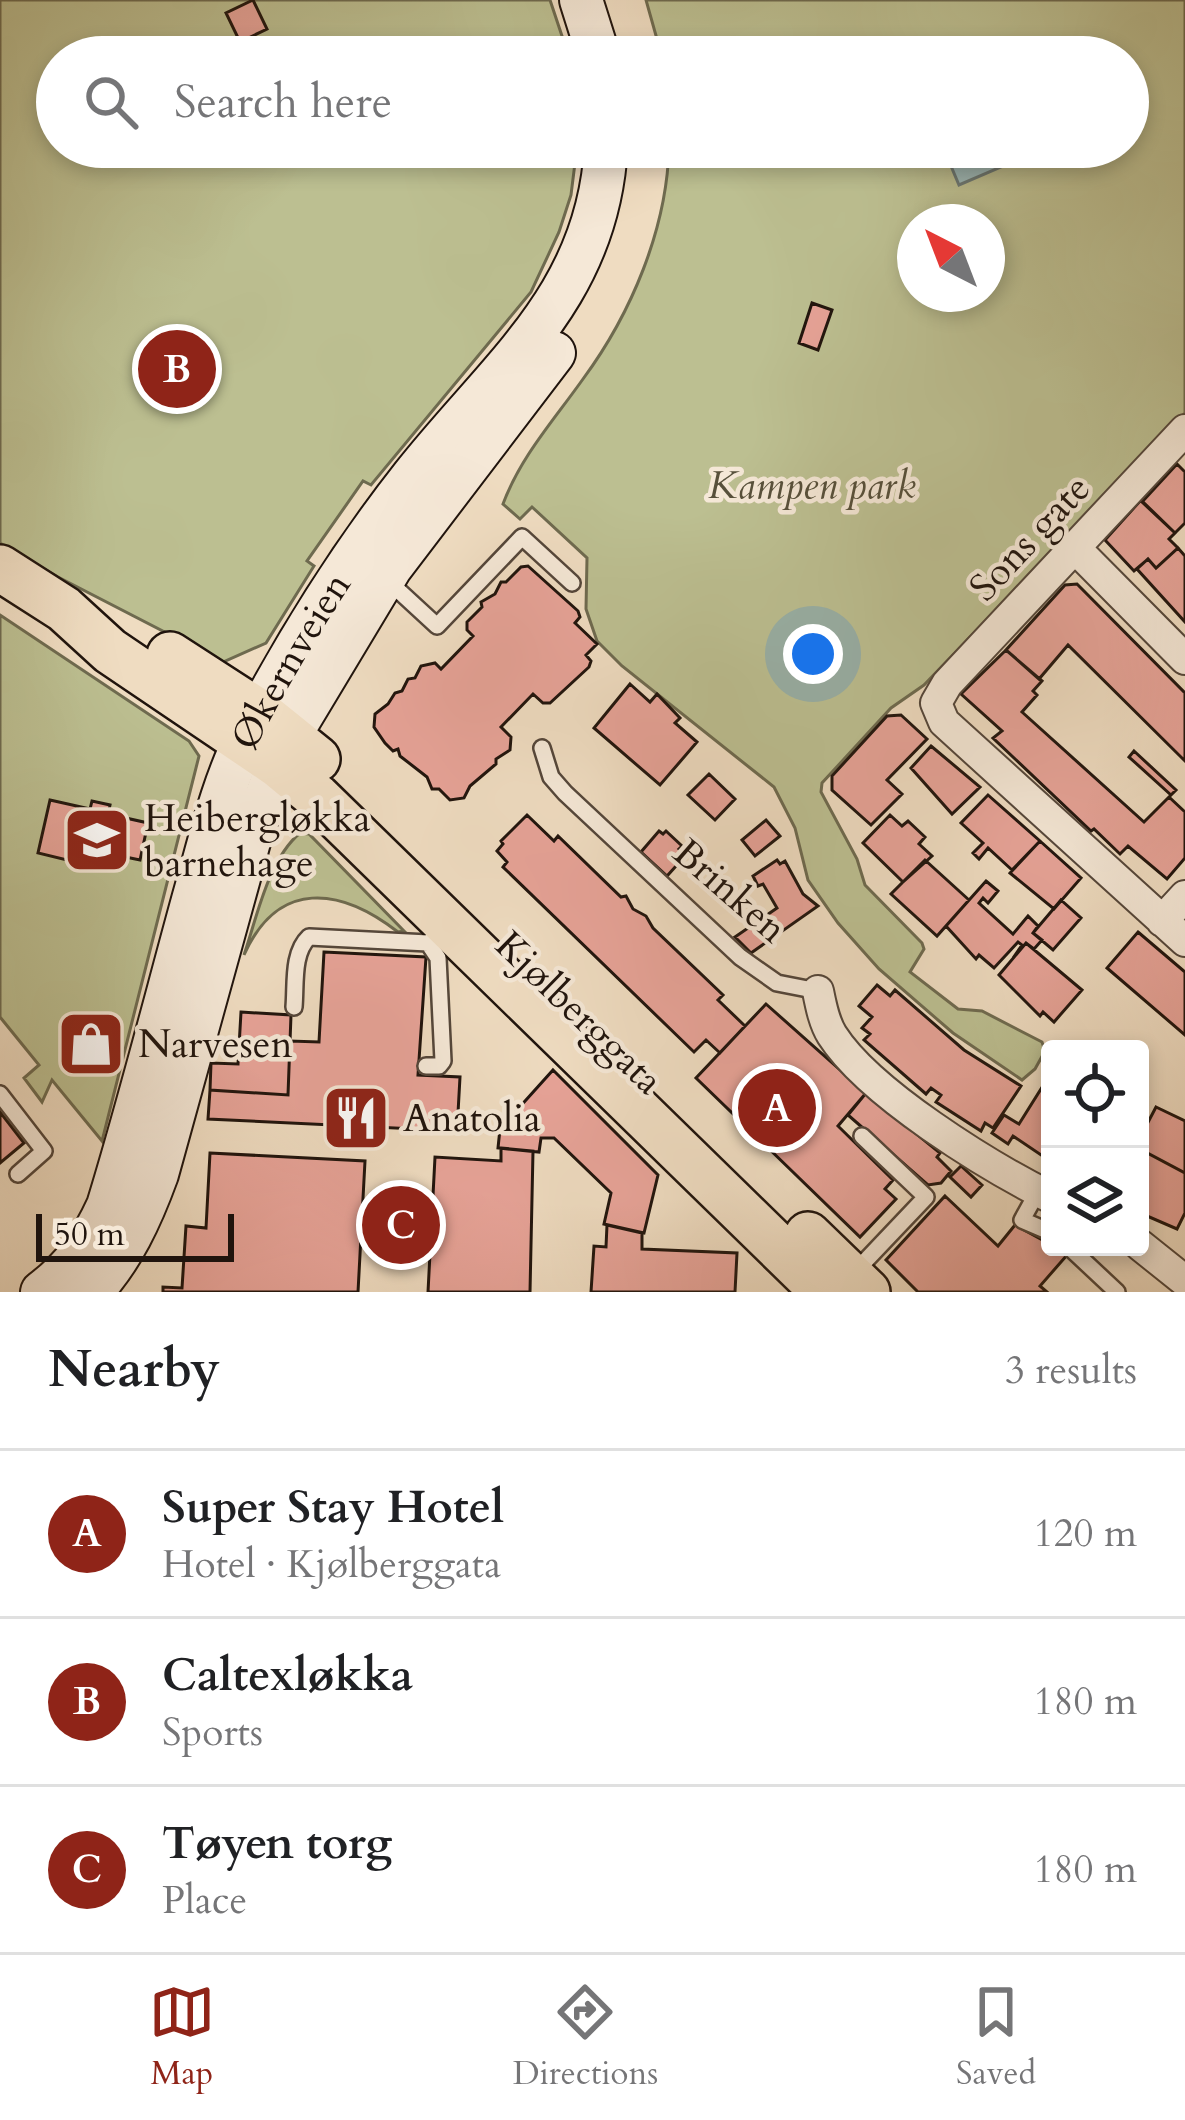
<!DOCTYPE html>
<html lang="en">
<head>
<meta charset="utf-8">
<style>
  :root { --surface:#fff; --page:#f2f2f2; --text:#202124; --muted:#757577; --line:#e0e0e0; --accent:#8f2418 }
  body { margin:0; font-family:Cardo,serif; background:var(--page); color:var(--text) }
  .controls { position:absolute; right:36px; bottom:36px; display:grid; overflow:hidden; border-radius:12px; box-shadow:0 6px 18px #0003 }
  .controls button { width:108px; height:108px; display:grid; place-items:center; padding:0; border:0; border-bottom:3px solid var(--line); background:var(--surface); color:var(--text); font:60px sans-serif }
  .compass { position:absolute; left:897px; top:204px; width:108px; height:108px; border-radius:50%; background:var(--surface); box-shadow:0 6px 18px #0003; rotate:318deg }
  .scale { position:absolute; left:36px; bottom:30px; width:198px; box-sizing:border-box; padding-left:12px; border:6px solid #20140d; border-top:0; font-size:33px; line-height:42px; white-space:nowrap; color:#20140d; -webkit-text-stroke:9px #f5e8d7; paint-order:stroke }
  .you { position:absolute; left:813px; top:654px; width:42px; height:42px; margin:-30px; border:9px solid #fff; border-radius:50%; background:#1a73e8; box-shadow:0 0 0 18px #1a73e833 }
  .badge { display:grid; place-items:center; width:78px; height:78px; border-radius:50%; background:var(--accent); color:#fff; font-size:39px; font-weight:700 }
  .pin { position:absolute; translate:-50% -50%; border:6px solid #fff; box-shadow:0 3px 12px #0006 }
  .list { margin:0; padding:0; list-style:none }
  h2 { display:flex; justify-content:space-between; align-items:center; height:156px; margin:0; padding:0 48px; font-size:51px }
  h2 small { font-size:39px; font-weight:400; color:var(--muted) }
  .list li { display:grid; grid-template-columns:78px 1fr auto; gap:36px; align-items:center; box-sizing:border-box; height:168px; padding:0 48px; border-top:3px solid var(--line) }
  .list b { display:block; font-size:45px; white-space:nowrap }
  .list p { margin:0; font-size:39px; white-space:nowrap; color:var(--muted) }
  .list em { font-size:39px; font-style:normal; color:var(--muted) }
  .icon { flex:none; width:66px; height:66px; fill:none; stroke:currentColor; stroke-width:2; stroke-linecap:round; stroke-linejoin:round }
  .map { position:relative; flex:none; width:1185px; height:1292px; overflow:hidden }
  .search { position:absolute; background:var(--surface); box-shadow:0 6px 18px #0003; left:36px; right:36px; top:36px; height:132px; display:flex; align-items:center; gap:30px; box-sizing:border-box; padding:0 42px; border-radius:66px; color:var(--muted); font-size:45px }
  .sheet { height:660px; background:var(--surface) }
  nav { display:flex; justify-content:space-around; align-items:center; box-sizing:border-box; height:168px; border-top:3px solid var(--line); background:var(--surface); font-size:33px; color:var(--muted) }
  nav a { display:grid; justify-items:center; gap:6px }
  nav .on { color:var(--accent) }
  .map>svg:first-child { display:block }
  .green { fill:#bcbf91; stroke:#6e6a4f; stroke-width:3; fill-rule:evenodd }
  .water { fill:#9cbaba; stroke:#6a7875; stroke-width:3 }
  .building { fill:#e7a398; stroke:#20140d; stroke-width:3 }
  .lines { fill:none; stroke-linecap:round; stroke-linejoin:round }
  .lane-casing { stroke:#54463a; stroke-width:20 }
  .street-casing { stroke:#54463a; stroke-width:34 }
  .secondary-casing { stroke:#20140d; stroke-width:46 }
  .primary-casing { stroke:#20140d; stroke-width:50 }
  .lane { stroke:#f5e8d7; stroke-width:15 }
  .street { stroke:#f5e8d7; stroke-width:30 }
  .secondary { stroke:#f5e8d7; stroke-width:42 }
  .primary { stroke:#efdcc1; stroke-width:45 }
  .labels { text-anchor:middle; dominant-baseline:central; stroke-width:9; stroke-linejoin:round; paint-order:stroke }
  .park-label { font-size:39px; font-style:italic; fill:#57503b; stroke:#f5e8d7 }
  .street-label { font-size:39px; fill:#20140d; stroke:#f5e8d7 }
  .poi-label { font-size:39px; fill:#20140d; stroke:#f5e8d7; text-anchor:start }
</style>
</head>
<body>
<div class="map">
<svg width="1185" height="1292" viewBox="0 0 1185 1292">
  <rect width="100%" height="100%" fill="#efdcc1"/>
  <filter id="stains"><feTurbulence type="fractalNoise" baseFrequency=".00167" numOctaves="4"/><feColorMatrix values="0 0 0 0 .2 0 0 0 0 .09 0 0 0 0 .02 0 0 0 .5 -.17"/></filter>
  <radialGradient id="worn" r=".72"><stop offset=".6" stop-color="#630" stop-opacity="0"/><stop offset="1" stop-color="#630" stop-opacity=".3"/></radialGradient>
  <!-- green -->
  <path class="green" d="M0 0H550L569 57H57V147H577L571 195 559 232 531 292 371 485 363 481 307 561 314 566 266 643 223 662 58 577 0 543Z
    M646 0H1185V413L924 685 891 708 822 783 821 792 857 859 865 885 922 943 924 949 910 972 958 1009 982 1011 1042 1042 1045 1051 1035 1069 1022 1080 953 1033 879 969 838 923 808 880 795 828 774 787 622 666 597 641 586 609 587 558 532 507 520 519 503 504C521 456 554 420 583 379 631 314 667 229 669 147H1128V57H662ZM915 222H987V294H915Z
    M0 615 189 741 199 756 102 1141 52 1080 42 1102 24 1078 39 1065 0 1017Z
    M300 833 309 834 404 931 398 932C340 887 278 879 244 955 257 917 268 860 300 833Z"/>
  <!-- water -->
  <path class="water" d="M943 147H1047L959 185Z"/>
  <!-- building -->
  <path class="building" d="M253 0 267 29 240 42 226 13Z
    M812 303 832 310 818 350 799 343Z
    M1177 464 1185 472V523L1175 533 1142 502Z
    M1141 500 1175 533 1169 539 1178 548 1156 568 1148 559 1134 571 1105 540Z
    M1178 548 1185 556V622L1137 569 1148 559 1156 568Z
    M528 566 578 611 580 617 575 623 597 644 586 655 591 661 589 667 550 703H543L533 694 501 727 511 737 510 750 496 759V764L470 786 464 798 450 800 439 789H432L427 777 400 756 398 749 393 751 385 743 374 727 375 714 388 704 395 693 402 691 408 679 415 678 421 666 435 663 441 669 473 636 467 630V622L482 607 481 602 495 594 501 582H506L521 567Z
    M1077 584 1185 693V761L1068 645 1039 679 1006 650 1065 585Z
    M1006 650 1042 681 1033 691 1037 695 1022 712 1144 822 1169 797 1185 812V858L1167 879 1128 846 1120 854 1094 829 1091 831 993 738 1002 731 961 694Z
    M630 684 650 702 657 694 680 718 675 723 697 742 660 785 594 728Z
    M901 715 927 739 887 780 902 794 871 825 832 790V776L887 716Z
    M931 746 980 787 952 814 911 768Z
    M1134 751 1176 790 1171 795 1129 757Z
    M709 774 735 799 715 820 688 795Z
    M988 795 1040 841 1012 870 988 848 979 859 973 853 983 843 961 823Z
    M50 800 90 809 92 801 110 805 108 814 148 823 140 860 106 853 110 836 79 829 71 861 38 853Z
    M527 815 554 841 558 836 621 897 626 896 633 909 646 916 653 928 723 995 718 1000 745 1026 720 1053 706 1040 694 1052 503 867 507 862 497 851 503 844 501 841Z
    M890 815 902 826 908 821 925 837 919 844 932 856 903 882 863 843Z
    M766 820 780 836 755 856 742 840Z
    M659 831 663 834 666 831 682 846 679 849 686 855 667 876 641 852Z
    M1040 841 1081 878 1054 909 1010 873Z
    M777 860 780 864 785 861 803 894 818 906 751 953 735 937 777 908 763 884 758 886 753 876Z
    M925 860 969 900 937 936 891 894Z
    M986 881 998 891 988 903 983 898 979 903 1013 934 1028 916 1038 926 1033 933 1042 940 1034 949 1026 943 1013 958 1022 945 1018 942 994 968 979 955 976 959 946 926Z
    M1061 900 1081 918 1053 950 1033 933Z
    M1138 932 1185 972V1035L1107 968Z
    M1026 943 1082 990 1054 1022 1043 1012 1040 1016 999 975Z
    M324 952 426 957 418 1075 460 1077 457 1131 208 1119 210 1090 288 1095 290 1041 319 1042Z
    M877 985 890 996 895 990 964 1050 1021 1086 993 1128 985 1123 981 1131 936 1102 941 1095 931 1088 926 1094 864 1040 870 1034 862 1028 872 1017 859 1006Z
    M766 1004 866 1093 838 1126 893 1180 885 1189 896 1199 860 1237 696 1078Z
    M241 1012 291 1015 288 1095 210 1090 211 1063 238 1064Z
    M553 1070 658 1175 644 1233 604 1224 611 1193 554 1138H541L539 1152 498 1148 500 1129Z
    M1046 1081 1050 1084V1161L1013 1136 1008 1144 992 1133 1004 1115 1019 1124Z
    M866 1093 940 1153 937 1157 951 1171 941 1183 928 1185 848 1115Z
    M1156 1107 1185 1121V1173L1140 1149V1128L1144 1130Z
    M0 1112 24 1143 0 1163Z
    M501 1148 533 1151 530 1292H428L435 1157 501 1161Z
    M1140 1149 1185 1173V1213L1177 1229 1140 1213Z
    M210 1153 365 1161 358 1292H163V1287L182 1288 186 1226 206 1228Z
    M961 1166 982 1185 971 1197 950 1177Z
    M945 1196 998 1246 1015 1225 1068 1254 1040 1286 1047 1292H918L886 1260Z
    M607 1225 642 1233V1249L737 1253 735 1292H591L594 1246 606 1247Z"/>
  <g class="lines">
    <defs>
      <path id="lane" d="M386 579 437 626 522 537 572 583
        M542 748 551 777 565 793 740 957 777 983 818 991
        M294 1007C296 984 292 953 309 937L428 943 444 931
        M426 1066H439L443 1061 438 958 428 943
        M0 1094 44 1151 18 1174
        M1038 1191 1022 1220 1050 1232
        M1069 1247 1117 1292
        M853 1274 926 1197 862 1136"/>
      <path id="street" d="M1185 430 947 684 936 703 944 722 1185 941
        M1074 547 1185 659
        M1162 921 1185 896
        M818 991C821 1006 824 1022 832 1035 869 1093 988 1166 1050 1197
        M1140 1245 1185 1281"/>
      <g id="secondary">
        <path d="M581 0 599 57"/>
        <path id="s1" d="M42 1292C73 1269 92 1241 108 1206 139 1105 165 1002 193 900 209 845 221 787 247 736 294 646 350 556 413 476 498 368 598 296 606 147"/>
        <path d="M91 1292C123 1257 141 1218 157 1174L250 838 290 735 391 567 554 353"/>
      </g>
      <path id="primary" d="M0 568 64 609 110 651 277 764 317 797 824 1292
        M170 655 260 713 317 759
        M808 1235 867 1292"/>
    </defs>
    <!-- lane casing -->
    <use href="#lane" class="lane-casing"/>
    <!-- street casing -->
    <use href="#street" class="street-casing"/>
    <!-- secondary casing -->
    <use href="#secondary" class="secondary-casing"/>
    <!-- primary casing -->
    <use href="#primary" class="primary-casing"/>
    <!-- lane -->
    <use href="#lane" class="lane"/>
    <!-- street -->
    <use href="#street" class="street"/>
    <!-- secondary -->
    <use href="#secondary" class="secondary"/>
    <!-- primary -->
    <use href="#primary" class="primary"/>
  </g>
  <!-- icons -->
  <defs>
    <symbol id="school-square" viewBox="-11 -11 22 22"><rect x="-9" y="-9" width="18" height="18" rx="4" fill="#8f2418" stroke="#f5e8d7"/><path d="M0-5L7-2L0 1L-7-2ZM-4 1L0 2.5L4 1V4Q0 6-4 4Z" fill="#fff"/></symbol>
    <symbol id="shop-square" viewBox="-11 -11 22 22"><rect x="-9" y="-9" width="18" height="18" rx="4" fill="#8f2418" stroke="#f5e8d7"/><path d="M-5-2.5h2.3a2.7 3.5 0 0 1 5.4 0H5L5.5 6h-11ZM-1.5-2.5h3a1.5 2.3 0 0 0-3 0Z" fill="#fff"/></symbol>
    <symbol id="restaurant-square" viewBox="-11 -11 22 22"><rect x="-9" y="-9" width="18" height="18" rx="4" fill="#8f2418" stroke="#f5e8d7"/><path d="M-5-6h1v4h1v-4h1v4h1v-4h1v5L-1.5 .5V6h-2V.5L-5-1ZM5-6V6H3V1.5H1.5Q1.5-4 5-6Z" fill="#fff"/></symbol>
  </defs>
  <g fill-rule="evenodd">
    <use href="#school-square" x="59" y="802" width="76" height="76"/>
    <use href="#shop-square" x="53" y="1006" width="76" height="76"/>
    <use href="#restaurant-square" x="318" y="1080" width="76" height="76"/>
  </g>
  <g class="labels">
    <!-- park labels -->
    <g class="park-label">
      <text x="812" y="485">Kampen park</text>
    </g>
    <!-- street labels -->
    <g class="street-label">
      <text transform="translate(1030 538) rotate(-47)">Sons gate</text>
      <text stroke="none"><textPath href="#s1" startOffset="687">Økernveien</textPath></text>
      <text transform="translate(730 891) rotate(41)">Brinken</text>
      <text transform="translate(579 1013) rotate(44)">Kjølberggata</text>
    </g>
    <!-- poi labels -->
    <g class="poi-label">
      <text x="144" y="818">Heibergløkka<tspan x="144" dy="45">barnehage</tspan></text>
      <text x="138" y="1044">Narvesen</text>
      <text x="403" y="1118">Anatolia</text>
    </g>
  </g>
  <rect width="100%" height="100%" filter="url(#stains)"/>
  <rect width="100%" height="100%" fill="url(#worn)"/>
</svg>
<div class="controls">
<button><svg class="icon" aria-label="locate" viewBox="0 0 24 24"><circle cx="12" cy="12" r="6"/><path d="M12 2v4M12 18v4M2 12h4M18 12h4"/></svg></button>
<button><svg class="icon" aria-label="layers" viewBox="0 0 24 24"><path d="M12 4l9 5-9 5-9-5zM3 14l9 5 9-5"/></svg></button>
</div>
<svg class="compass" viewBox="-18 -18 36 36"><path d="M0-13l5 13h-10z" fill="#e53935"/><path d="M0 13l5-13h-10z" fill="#757577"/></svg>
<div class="scale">50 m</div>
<div class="you"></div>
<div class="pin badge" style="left:777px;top:1108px">A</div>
<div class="pin badge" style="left:177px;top:369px">B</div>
<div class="pin badge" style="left:401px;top:1225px">C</div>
<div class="search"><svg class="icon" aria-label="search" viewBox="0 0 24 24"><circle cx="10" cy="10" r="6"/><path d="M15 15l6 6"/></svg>Search here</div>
</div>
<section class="sheet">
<h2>Nearby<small>3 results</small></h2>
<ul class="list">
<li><span class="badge">A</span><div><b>Super Stay Hotel</b><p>Hotel · Kjølberggata</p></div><em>120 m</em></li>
<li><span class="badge">B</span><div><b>Caltexløkka</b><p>Sports</p></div><em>180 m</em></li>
<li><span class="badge">C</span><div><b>Tøyen torg</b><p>Place</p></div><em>180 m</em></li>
</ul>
</section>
<nav>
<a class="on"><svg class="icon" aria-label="map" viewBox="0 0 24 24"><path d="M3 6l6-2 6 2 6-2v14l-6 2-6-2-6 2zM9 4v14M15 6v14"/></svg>Map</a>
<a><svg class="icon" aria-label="directions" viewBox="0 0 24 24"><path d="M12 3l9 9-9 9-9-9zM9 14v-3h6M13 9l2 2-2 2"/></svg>Directions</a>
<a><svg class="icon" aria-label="saved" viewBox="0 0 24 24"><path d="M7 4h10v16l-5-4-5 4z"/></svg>Saved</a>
</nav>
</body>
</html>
